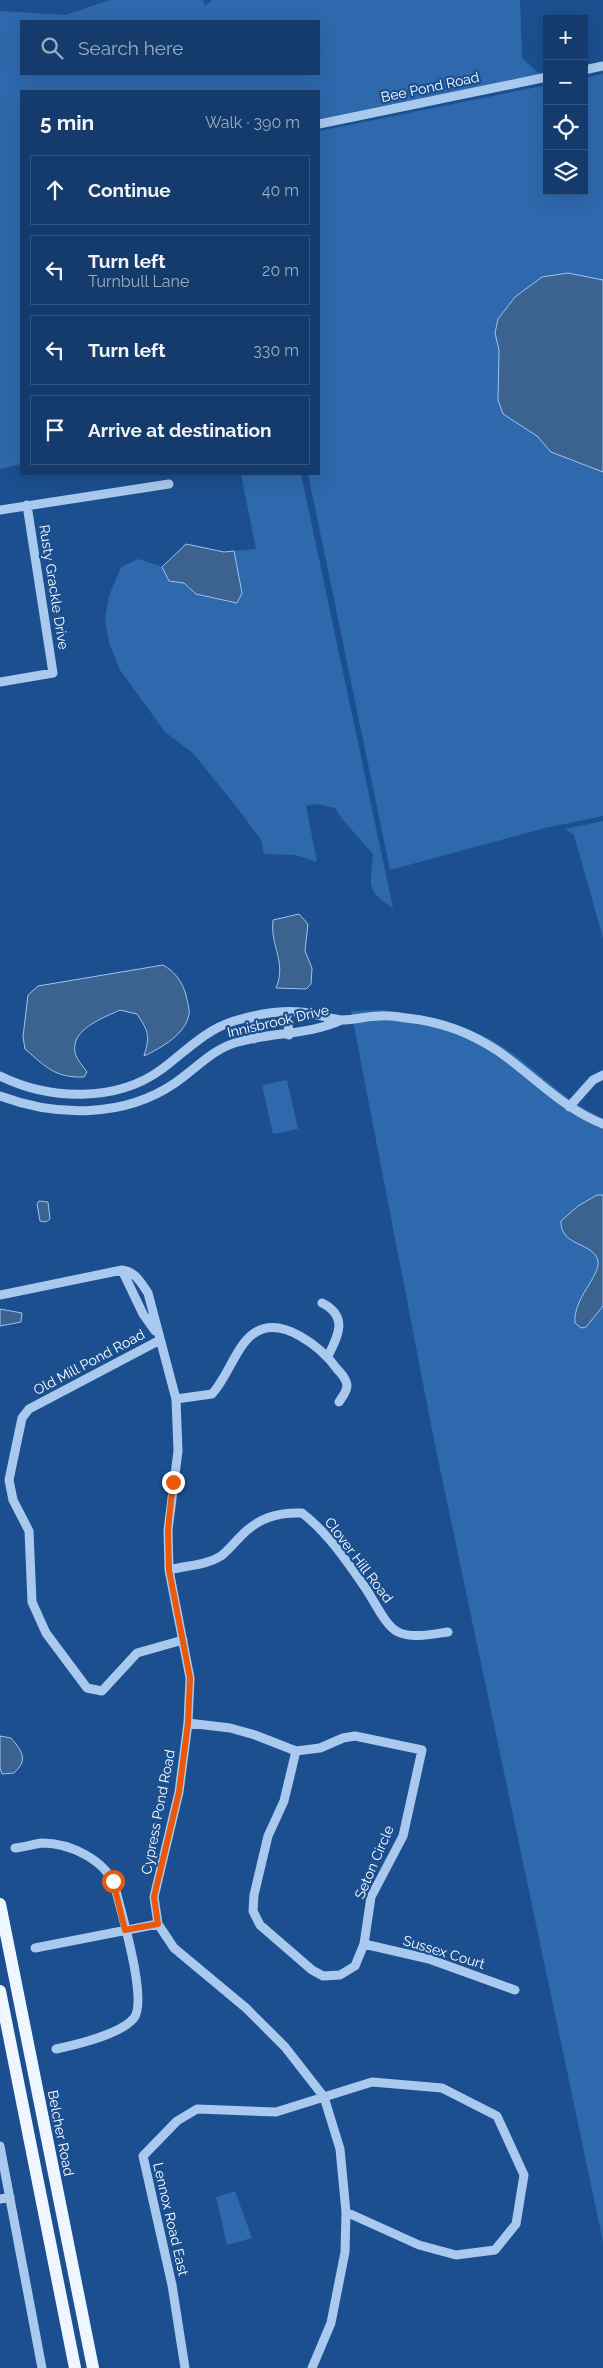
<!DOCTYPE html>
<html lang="en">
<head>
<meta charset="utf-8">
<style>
  :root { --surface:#143b6b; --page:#1d4271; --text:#f1f3f6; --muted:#9dadc1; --line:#33557e }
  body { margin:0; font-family:Raleway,sans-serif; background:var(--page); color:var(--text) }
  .controls { position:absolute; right:15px; top:15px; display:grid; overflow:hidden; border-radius:0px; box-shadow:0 5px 20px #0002 }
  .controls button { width:45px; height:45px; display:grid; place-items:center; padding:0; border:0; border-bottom:1px solid var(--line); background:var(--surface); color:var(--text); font:25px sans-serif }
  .stop { position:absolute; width:15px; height:15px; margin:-11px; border:4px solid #ea580c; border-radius:50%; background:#fff }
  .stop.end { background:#ea580c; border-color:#fff; box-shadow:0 1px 5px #0008 }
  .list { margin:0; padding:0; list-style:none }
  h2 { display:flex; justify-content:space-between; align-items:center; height:65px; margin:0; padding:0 20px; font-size:21px }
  h2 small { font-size:16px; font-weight:400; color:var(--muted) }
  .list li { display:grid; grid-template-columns:32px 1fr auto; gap:15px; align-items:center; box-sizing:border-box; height:70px; margin:0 10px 10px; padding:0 10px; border:1px solid var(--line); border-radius:0px }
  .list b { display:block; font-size:19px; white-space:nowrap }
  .list p { margin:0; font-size:16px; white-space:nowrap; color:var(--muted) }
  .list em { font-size:16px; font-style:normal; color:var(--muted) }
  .icon { flex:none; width:28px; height:28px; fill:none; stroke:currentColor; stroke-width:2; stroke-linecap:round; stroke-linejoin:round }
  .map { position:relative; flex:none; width:603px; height:2368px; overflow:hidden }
  .search { position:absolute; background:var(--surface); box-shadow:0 5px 20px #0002; left:20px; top:20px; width:300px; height:55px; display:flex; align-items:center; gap:12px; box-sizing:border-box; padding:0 18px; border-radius:0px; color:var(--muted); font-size:19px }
  .panel { position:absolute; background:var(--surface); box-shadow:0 5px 20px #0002; left:20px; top:90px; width:300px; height:385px; border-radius:0px }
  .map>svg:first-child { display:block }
  .green { fill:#2e69ad; fill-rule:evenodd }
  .water { fill:#3c6290; stroke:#9cc4f0 }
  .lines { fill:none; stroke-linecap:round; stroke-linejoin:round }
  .minor { stroke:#a9c9ee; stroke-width:9 }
  .major { stroke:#f0f6ff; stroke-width:12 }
  .route { stroke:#ea580c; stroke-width:6 }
  .labels { text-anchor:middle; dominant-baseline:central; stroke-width:4.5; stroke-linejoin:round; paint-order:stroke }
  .street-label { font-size:14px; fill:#fff; stroke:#1b4f8f }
</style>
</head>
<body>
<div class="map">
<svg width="603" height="2368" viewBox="0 0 603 2368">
  <rect width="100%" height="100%" fill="#1b4f8f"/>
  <!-- green -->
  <path class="green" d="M110 0H203L205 6 212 0H520L522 58 540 74 319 119V91H21V464L0 469V11L66 15ZM21 21H319V74H21Z
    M603 74V816L545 828 390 870 308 474H319V131L547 85V191H584V78Z
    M241 474H301L393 908C364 889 371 886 373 854L343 820 335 808 316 804 306 806 317 862 295 855 264 854 261 840 242 814 193 753 165 732 120 670 109 643 105 619 109 596 121 567 138 559 163 567 169 581 184 583 196 594 242 593 234 551 256 549Z
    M603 821V938L574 835 565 829Z
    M380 1010C429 1014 476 1026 516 1056 545 1078 569 1104 603 1118V2242L434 1440 351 1011Z
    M287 1080 298 1129 273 1134 262 1085Z
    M235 2191 252 2238 227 2245 216 2197Z"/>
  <!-- water -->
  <path class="water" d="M568 273 603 280V472L551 452 537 436 503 414 498 400 499 350 495 333 498 319 515 297 542 277Z
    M186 544 224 552 234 551 242 593 237 603 196 594 184 583 169 581 162 567Z
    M299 914 308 924 305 951 312 968 311 984 306 989 276 988C287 962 270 947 273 920Z
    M163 965C175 972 182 981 186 995 187 1001 190 1009 189 1014 186 1034 161 1048 144 1056 150 1036 149 1032 137 1014L120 1010C103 1018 71 1029 75 1052 76 1059 83 1066 87 1072L84 1077C55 1078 46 1067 25 1049L23 1037 28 995 38 986Z
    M597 1195H603V1306L586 1327 581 1328 575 1323C573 1298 600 1277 598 1261 594 1242 560 1247 561 1221L578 1206Z
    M39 1201 48 1202 50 1219 46 1222 40 1221 37 1204Z
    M0 1309 22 1313 21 1322 0 1326Z
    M0 1736 11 1738C23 1752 28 1760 14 1773L2 1774 0 1768Z"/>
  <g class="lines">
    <!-- minor -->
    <path class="minor" d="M584 70 603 66
      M319 124 547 77
      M0 510 169 484
      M0 682 53 673 27 505
      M287 1013 289 1035
      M251 1017 254 1039
      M0 1076C49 1100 116 1103 162 1069 186 1051 205 1030 234 1021 254 1015 280 1010 301 1012 315 1013 329 1019 342 1020 355 1020 367 1016 380 1016 388 1015 398 1017 406 1018 438 1021 471 1033 498 1051 533 1075 562 1108 603 1124
      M0 1096C56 1117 124 1118 175 1083 197 1068 212 1049 238 1042 273 1032 309 1035 342 1020
      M569 1107 593 1080 603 1075
      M122 1270 143 1314 155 1331
      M0 1295 122 1270C135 1271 141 1283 148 1293L176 1399 178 1451 168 1530 169 1570 190 1678 188 1723 179 1792 154 1897 158 1924 174 1948 246 2008 285 2047 324 2097 340 2149 346 2212 345 2252 331 2323 312 2368
      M322 1303C348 1316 339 1335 328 1356
      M160 1340 29 1409 22 1418 9 1480 13 1500 29 1531 32 1602 46 1633 87 1688 102 1691 137 1653 183 1640
      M176 1399 212 1394C228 1377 237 1343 256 1332 283 1316 322 1348 337 1369 341 1373 346 1379 347 1385 347 1392 342 1397 339 1402
      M169 1570C187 1565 205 1566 221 1556 228 1551 234 1543 240 1537 258 1518 277 1512 302 1513 327 1532 346 1560 364 1586 373 1598 385 1626 398 1632 413 1639 433 1634 448 1632
      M188 1723 230 1728 255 1735 296 1751 320 1748 343 1738 355 1736 422 1750 403 1836 371 1897 364 1944 355 1966 340 1975 323 1976 312 1970 260 1925 253 1911 254 1895 268 1836 284 1801 296 1751
      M15 1848C24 1847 34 1844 42 1843 70 1843 106 1860 115 1887 121 1912 148 2000 134 2018 121 2034 75 2045 56 2049
      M364 1944 429 1959 515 1990
      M35 1948 158 1924
      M0 2146 42 2368
      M0 2199 10 2197
      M185 2368 172 2285 143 2156 177 2121 197 2109 276 2112 372 2082 442 2088 497 2116 524 2175 516 2224 495 2250 456 2255 419 2245 346 2212"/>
    <!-- major -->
    <path class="major" d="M0 1904 93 2368
      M0 1991 75 2368"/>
  </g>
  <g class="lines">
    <!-- route -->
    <path class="route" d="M113 1881 125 1930 158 1924 154 1897 179 1792 188 1723 190 1678 169 1570 168 1530 173 1482"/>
  </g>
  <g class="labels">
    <!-- street labels -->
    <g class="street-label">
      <text transform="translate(430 87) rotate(-12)">Bee Pond Road</text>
      <text transform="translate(54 587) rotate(81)">Rusty Grackle Drive</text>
      <text transform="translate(278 1021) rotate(-13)">Innisbrook Drive</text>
      <text transform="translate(89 1362) rotate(-28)">Old Mill Pond Road</text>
      <text transform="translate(359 1560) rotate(53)">Clover Hill Road</text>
      <text transform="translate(158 1812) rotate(-79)">Cypress Pond Road</text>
      <text transform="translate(374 1862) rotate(-67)">Seton Circle</text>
      <text transform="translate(444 1952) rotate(17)">Sussex Court</text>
      <text transform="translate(61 2133) rotate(79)">Belcher Road</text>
      <text transform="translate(171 2219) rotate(77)">Lennox Road East</text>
    </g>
  </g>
</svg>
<div class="controls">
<button>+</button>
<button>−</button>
<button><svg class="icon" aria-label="locate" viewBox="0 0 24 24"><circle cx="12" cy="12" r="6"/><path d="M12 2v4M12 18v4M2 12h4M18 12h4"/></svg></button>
<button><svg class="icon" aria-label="layers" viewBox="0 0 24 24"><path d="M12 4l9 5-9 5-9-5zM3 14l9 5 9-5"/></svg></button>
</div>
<div class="stop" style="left:113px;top:1881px"></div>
<div class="stop end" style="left:173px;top:1482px"></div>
<div class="search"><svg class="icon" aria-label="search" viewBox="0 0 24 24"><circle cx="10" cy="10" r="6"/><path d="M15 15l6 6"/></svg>Search here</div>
<section class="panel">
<h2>5 min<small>Walk · 390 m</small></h2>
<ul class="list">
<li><svg class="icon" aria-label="ahead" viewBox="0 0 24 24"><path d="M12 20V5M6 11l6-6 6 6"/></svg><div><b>Continue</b></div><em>40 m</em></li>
<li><svg class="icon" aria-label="left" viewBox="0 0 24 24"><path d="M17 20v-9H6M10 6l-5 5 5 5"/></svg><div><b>Turn left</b><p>Turnbull Lane</p></div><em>20 m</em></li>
<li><svg class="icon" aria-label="left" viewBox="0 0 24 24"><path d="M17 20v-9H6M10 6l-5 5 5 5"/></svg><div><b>Turn left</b></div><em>330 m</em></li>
<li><svg class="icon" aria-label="arrive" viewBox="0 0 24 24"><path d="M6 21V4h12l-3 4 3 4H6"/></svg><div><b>Arrive at destination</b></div></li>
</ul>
</section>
</div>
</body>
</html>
